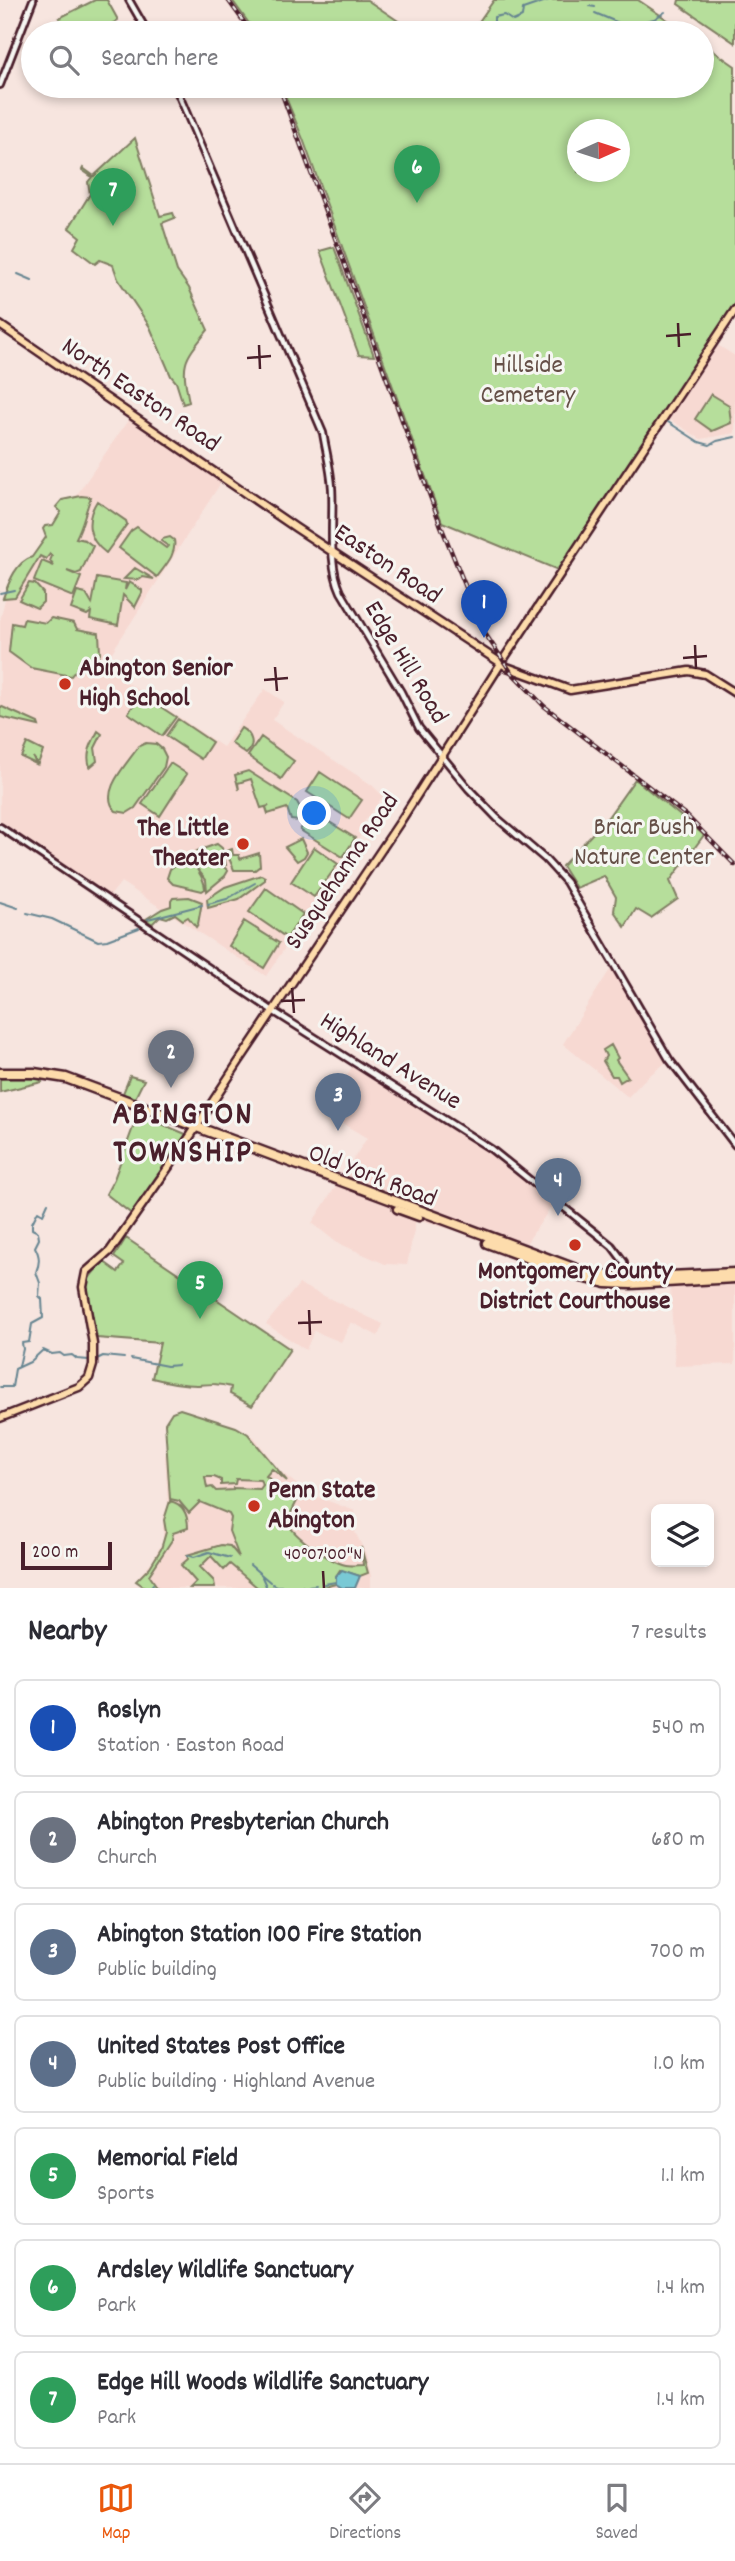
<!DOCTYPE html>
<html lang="en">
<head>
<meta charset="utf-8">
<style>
  :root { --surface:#fff; --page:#f7f7f7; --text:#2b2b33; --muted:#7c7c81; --line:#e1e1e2; --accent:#ea580c }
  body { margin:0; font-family:Dekko,sans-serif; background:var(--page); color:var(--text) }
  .controls { position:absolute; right:21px; bottom:21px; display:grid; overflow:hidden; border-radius:10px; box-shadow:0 4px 10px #0003 }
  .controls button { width:63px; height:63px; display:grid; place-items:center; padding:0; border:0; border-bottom:2px solid var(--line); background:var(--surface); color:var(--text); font:35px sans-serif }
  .compass { position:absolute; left:567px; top:119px; width:63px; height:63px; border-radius:50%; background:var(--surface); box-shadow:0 4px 10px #0003; rotate:87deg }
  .scale { position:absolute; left:21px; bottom:18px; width:91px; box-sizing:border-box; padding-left:7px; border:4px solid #4a1f2b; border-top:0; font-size:19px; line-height:24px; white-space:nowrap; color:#4a1f2b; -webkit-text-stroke:5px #f6f6f2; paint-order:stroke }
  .you { position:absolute; left:315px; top:814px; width:24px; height:24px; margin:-18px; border:5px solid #fff; border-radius:50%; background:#1a73e8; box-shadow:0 0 0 10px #1a73e833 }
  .badge { display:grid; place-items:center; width:46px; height:46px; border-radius:50%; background:var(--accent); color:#fff; font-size:23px; font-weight:700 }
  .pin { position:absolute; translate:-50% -58px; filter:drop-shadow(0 2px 4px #0008) }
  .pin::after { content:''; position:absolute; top:37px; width:24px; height:21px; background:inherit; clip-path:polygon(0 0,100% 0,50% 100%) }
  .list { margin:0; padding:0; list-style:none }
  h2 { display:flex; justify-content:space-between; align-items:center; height:91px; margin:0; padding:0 28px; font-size:30px }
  h2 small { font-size:23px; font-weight:400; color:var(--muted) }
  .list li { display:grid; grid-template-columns:46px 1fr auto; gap:21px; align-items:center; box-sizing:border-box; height:98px; margin:0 14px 14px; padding:0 14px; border:2px solid var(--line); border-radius:10px }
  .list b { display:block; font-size:26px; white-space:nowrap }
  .list p { margin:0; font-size:23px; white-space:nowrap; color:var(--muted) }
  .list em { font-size:23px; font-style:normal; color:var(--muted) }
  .icon { flex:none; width:38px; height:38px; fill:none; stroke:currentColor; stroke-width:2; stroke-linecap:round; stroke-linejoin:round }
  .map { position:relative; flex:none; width:735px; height:1588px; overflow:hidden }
  .search { position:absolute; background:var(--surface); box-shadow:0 4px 10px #0003; left:21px; right:21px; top:21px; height:77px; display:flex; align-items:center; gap:18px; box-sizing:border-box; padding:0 24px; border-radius:38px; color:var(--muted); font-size:26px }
  .sheet { height:875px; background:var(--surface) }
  nav { display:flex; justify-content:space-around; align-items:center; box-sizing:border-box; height:98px; border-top:2px solid var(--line); background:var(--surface); font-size:19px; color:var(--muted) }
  nav a { display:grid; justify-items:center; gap:4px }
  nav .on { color:var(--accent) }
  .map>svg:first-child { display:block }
  .built { fill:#f7d9d2 }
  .green { fill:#b6de9b; stroke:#807e63; stroke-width:2; fill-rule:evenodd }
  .water { fill:#79c9d5; stroke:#668591; stroke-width:2 }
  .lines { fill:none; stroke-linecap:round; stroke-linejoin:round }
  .stream { stroke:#668591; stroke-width:2 }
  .minor-casing { stroke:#4a1f2b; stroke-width:10 }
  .major-casing { stroke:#4a1f2b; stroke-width:11 }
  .highway-casing { stroke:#4a1f2b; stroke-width:13 }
  .minor { stroke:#f6f6f2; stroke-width:4.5 }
  .major { stroke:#fddcac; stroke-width:6 }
  .highway { stroke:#fddcac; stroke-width:8 }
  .rail-casing { stroke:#4a1f2b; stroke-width:4.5 }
  .rail { stroke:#f6f6f2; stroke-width:2; stroke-dasharray:5; stroke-linecap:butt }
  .ticks { fill:none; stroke:#4a1f2b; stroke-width:2.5 }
  .poi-dot { fill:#c8321e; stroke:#f6f6f2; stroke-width:2.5 }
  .labels { text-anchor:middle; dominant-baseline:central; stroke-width:6; stroke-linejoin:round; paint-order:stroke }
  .park-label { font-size:26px; fill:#654f47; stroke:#f6f6f2 }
  .street-label { font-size:26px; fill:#4a1f2b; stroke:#f6f6f2 }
  .poi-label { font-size:26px; font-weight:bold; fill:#4a1f2b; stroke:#f6f6f2; text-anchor:start }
  .district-label { font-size:33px; font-weight:bold; letter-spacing:2px; fill:#4a1f2b; stroke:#f6f6f2 }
  .ticks-label { font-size:18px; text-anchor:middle; fill:#4a1f2b; stroke:#f6f6f2; stroke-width:6; stroke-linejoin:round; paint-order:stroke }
</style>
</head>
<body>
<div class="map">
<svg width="735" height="1588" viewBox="0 0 735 1588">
  <rect width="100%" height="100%" fill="#f7e5df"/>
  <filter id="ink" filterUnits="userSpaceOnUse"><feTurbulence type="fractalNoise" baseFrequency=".0143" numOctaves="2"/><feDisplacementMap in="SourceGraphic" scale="14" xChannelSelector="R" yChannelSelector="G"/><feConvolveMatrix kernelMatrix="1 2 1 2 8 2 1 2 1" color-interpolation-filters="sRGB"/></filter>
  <g filter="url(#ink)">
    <!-- built -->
    <path class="built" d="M716 344 735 356V433L701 439 667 418Z
      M129 419 222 481 103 666 223 747 265 689 284 702 272 720 372 785 383 796 357 832 361 835 266 976 121 882 110 896 0 822V621L5 599Z
      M611 968 615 971 668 1061 646 1078 628 1097 563 1044Z
      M352 1067 491 1152 554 1203 523 1248 416 1220 407 1265 385 1264 336 1242 312 1223 367 1138 325 1113Z
      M735 1281V1364L675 1366 670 1287Z
      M299 1284 383 1324 378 1336 351 1322 341 1342 314 1331 306 1350 266 1324Z
      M229 1423 254 1437 279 1470 307 1493 355 1511 353 1528 366 1554 371 1576V1588H145L135 1581 153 1560 163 1541V1518L168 1504 165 1455 192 1449 225 1452Z"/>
    <!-- green -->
    <path class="green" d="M95 0H107L118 20 97 33H76L59 18Z
      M232 0H367L416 33H256Z
      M494 0H638L687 33H471Z
      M679 0H735V43L678 4Z
      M702 43 735 66V304L558 570 442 522 303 139 281 86H702ZM578 130H620V172H578Z
      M135 138 160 216 173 213 175 218 162 223 177 271 189 288 208 330C183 361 181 362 189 402L183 404 176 382 171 376 150 327 118 279 113 265 100 260 95 264 74 248 80 237 69 228 90 194 88 182 92 177 82 170 83 168 94 176Z
      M334 247 374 356 359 355 320 251Z
      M711 394 729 405 731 423 712 431 695 419Z
      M81 496 91 497C85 512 83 525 76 538L85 540 93 546 81 572 76 574 67 571 81 577 73 597 34 581 42 561 54 566 50 561 52 556 50 554 46 559 40 556 15 597 3 598C9 582 16 562 32 557L46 537 43 529 45 526 53 525 61 512 56 507 62 500Z
      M97 501 126 521 127 524 106 553C87 539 85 520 97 501Z
      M137 527 166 548 168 546 161 541 162 539 170 537 174 540C177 554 165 566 157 577L119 548 131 531Z
      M135 568 154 579 143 577 139 580 124 579Z
      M97 578 126 583 125 590 129 582 142 590V593L135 607 123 595 118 625 90 619 91 612 87 615 71 609 77 592 86 594 92 604Z
      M29 583 35 584 43 593V602L37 608 19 600Z
      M51 618 74 623 77 629 99 633 100 653 93 666 75 671 71 676 31 668 9 652 12 623 22 625 24 619 46 623Z
      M141 694 176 717 162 736 128 713Z
      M0 706 38 723 39 726 0 717Z
      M178 719 212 742 201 759 166 736Z
      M241 728C252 734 256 745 246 754L231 743Z
      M98 731 102 734 95 748 97 761 90 767C85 753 92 743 98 731Z
      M261 737 294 761 281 779 248 756Z
      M27 743 43 751 38 764 33 757 36 764 21 757Z
      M146 743 156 744 162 749 166 757 164 767 135 808 127 813 116 811C97 793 128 763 139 746Z
      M170 763 187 774 160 816 142 804Z
      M248 771 297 802 301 809 299 821 291 820 287 808 268 814 266 808 269 806 261 808 251 779 238 783 239 790 235 775Z
      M320 772 362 800 349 819 307 792Z
      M635 779 704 835 670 881 678 899 651 918 636 909 625 927 614 911 616 897 604 876 576 888 562 866 608 817Z
      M312 811 355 838 343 857 300 830Z
      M301 839 307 852 304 857 297 861 285 847Z
      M217 844 222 848 226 865H222L228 871 225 876 207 891 206 880 195 866 205 861H194V859L200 855 197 851Z
      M314 847 338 864 314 897 291 882Z
      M232 849 233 855H239L240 859 259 853 260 866 255 870H234L226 851Z
      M192 854C191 867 205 875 205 889L202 891 173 884 167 878 170 869Z
      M261 875 265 877V880L239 899 208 908 207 899 225 887Z
      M266 888 303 914 287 938 249 912Z
      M189 897 202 902 198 924 196 927 188 917 183 920 175 914 167 918 160 916 152 924 146 919 162 909 171 906V901L173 898Z
      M244 921 279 943 264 968 229 946Z
      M611 1045 618 1058 616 1060 628 1077 620 1082 617 1076H612L603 1061 606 1056 603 1050Z
      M130 1076 144 1080 134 1100 122 1096Z
      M15 1078 41 1079 42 1082 0 1092V1079Z
      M138 1114 188 1135 133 1215 106 1194 114 1179Z
      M551 1164 567 1178 554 1195 536 1181Z
      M126 1238 290 1349 252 1406 230 1394 231 1387C218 1383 211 1384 197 1385 182 1385 167 1382 152 1378L160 1343 97 1338 85 1283 103 1261 118 1272 124 1264 114 1257Z
      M180 1409 236 1427 248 1434 287 1481 272 1469 266 1476 297 1501 290 1515 293 1519 288 1522C292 1536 331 1562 346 1565 351 1566 357 1565 363 1565L361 1547 368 1573 360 1576 340 1570 336 1576V1584L320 1588H258L230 1564 224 1570 211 1556 200 1567 214 1581 215 1588H190L196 1582 181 1565 188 1559 187 1555 221 1545 230 1546 239 1557 229 1531 231 1518 229 1514 200 1502 189 1513 179 1501 170 1499 165 1423 172 1412ZM205 1477H214L221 1480V1485L235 1484 236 1479 260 1480 263 1485 260 1489 233 1488V1490L216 1491 212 1487 207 1488Z
      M170 1501C183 1504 188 1515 188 1528L173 1533 172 1540 149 1575 158 1588H146L136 1581 150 1567 161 1549 166 1532 164 1520Z"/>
    <!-- water -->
    <path class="water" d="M342 1570 360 1576 355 1588H342L336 1584V1576Z"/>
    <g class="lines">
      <!-- stream -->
      <path class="stream" d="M589 6 595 7
        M595 13 626 26 654 19 665 12
        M487 33 494 24V17L504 15 513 21 522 17 523 9 549 0
        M18 274 32 280
        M668 422 699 442 710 445 717 441 735 437
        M0 593 14 590
        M0 902 18 908
        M208 904 227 899 255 883
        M27 913 52 919 98 941 107 940 139 928
        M148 919 202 905
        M97 1359 103 1356 124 1358
        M131 1359 167 1366 178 1365
        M19 1366 23 1349 22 1343 29 1342 32 1324 43 1318 42 1299 39 1296 40 1283 36 1272C40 1263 40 1256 35 1247L39 1239 38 1232 32 1229V1223L38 1211 43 1214 48 1203
        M0 1387H12L15 1369 30 1362 43 1350 52 1354 60 1353 64 1356 72 1355 77 1359 89 1360
        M188 1555 194 1557 209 1552 230 1558
        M250 1565 270 1582
        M262 1577 266 1586
        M272 1584 276 1586H302
        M324 1584 336 1582
        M309 1586 316 1585
        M150 1588 153 1584
        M269 1588H270"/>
      <defs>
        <path id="minor" d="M129 0 148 33
          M0 85 33 0
          M175 86 323 433C326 451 331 470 332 488 334 521 327 562 341 592L401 692 419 728 469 789 497 818 545 859 566 882 669 1059 735 1145
          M0 827 273 1011 491 1149 612 1246 624 1262 625 1280"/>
        <path id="major" d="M0 325 296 528 507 667 570 690 689 671 705 674 735 693
          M397 1209 419 1217
          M0 1418 79 1387 89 1378 93 1365V1344L83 1287 86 1272 110 1251 191 1135 238 1063 400 822 505 657 735 310"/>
        <path id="highway" d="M0 1073H34L66 1078 587 1273 625 1278 735 1273
          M487 1243 577 1276 603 1282
          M606 1283 631 1284 735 1278"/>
      </defs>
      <!-- minor casing -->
      <use href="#minor" class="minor-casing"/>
      <!-- major casing -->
      <use href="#major" class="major-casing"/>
      <!-- highway casing -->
      <use href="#highway" class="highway-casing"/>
      <!-- minor -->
      <use href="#minor" class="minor"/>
      <!-- major -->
      <use href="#major" class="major"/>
      <!-- highway -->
      <use href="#highway" class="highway"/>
      <defs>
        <path id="rail" d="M228 0 252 33
          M279 86 441 526 484 632 511 672 544 706 687 816 735 865"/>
      </defs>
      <!-- rail casing -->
      <use href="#rail" class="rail-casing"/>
      <!-- rail -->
      <use href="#rail" class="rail"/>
    </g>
  </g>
  <!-- ticks -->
  <path class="ticks" d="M678 323 679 347M666 336 691 334M259 345 260 369M247 358 271 356M695 645 696 669M683 658 707 656M275 667 277 691M264 680 288 678M292 988 294 1013M281 1001 305 1000M309 1310 310 1335M298 1323 322 1322M323 1571 324 1588"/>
  <!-- markers -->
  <g class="poi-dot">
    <circle cx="65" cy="684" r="7"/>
    <circle cx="243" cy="844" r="7"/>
    <circle cx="575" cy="1245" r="7"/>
    <circle cx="254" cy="1506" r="7"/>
  </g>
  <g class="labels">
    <!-- park labels -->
    <g class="park-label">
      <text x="528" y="366">Hillside<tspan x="528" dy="30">Cemetery</tspan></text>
      <text x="644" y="828">Briar Bush<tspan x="644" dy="30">Nature Center</tspan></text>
    </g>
    <!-- street labels -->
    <g class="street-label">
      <text transform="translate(140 396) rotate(34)">North Easton Road</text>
      <text transform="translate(387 565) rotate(34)">Easton Road</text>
      <text transform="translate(405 663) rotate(59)">Edge Hill Road</text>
      <text transform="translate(343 872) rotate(-56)">Susquehanna Road</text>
      <text transform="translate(390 1062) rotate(32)">Highland Avenue</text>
      <text transform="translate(372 1177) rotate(21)">Old York Road</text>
    </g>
    <!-- poi labels -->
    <g class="poi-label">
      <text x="79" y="669">Abington Senior<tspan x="79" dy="30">High School</tspan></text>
      <text x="229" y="829" text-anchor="end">The Little<tspan x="229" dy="30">Theater</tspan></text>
      <text x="575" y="1272" text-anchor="middle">Montgomery County<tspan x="575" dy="30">District Courthouse</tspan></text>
      <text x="268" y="1491">Penn State<tspan x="268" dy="30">Abington</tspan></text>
    </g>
    <!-- district labels -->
    <g class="district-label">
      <text x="183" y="1116">ABINGTON<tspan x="183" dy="38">TOWNSHIP</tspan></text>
    </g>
  </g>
  <g class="ticks-label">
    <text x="323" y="1559">40°07'00"N</text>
  </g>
</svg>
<div class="controls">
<button><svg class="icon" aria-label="layers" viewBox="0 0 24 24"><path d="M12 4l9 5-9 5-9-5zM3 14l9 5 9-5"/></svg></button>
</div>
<svg class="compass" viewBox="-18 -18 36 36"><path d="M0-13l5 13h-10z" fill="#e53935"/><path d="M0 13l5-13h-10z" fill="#7c7c81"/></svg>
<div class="scale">200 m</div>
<div class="you"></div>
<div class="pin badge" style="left:484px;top:638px;background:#1a4fb4">1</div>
<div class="pin badge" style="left:171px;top:1088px;background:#6b7280">2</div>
<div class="pin badge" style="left:338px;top:1131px;background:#5c6f8a">3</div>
<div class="pin badge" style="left:558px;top:1216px;background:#5c6f8a">4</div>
<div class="pin badge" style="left:200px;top:1319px;background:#2e9e5b">5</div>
<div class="pin badge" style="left:417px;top:203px;background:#2e9e5b">6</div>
<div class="pin badge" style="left:113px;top:226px;background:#2e9e5b">7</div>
<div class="search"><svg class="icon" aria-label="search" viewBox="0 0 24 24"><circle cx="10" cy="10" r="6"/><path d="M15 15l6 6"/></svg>Search here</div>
</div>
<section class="sheet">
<h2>Nearby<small>7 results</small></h2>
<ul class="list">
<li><span class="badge" style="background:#1a4fb4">1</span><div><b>Roslyn</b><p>Station · Easton Road</p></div><em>540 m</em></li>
<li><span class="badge" style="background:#6b7280">2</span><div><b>Abington Presbyterian Church</b><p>Church</p></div><em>680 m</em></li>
<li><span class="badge" style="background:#5c6f8a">3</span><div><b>Abington Station 100 Fire Station</b><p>Public building</p></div><em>700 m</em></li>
<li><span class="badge" style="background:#5c6f8a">4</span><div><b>United States Post Office</b><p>Public building · Highland Avenue</p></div><em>1.0 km</em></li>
<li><span class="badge" style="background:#2e9e5b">5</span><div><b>Memorial Field</b><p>Sports</p></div><em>1.1 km</em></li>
<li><span class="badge" style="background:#2e9e5b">6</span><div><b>Ardsley Wildlife Sanctuary</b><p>Park</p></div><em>1.4 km</em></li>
<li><span class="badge" style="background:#2e9e5b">7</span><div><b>Edge Hill Woods Wildlife Sanctuary</b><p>Park</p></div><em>1.4 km</em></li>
</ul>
</section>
<nav>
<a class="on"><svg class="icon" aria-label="map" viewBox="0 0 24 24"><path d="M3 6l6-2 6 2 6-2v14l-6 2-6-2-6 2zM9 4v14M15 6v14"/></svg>Map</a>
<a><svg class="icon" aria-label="directions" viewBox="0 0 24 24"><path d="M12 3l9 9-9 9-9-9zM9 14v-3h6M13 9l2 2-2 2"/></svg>Directions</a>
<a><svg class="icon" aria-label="saved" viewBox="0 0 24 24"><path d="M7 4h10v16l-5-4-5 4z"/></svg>Saved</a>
</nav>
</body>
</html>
